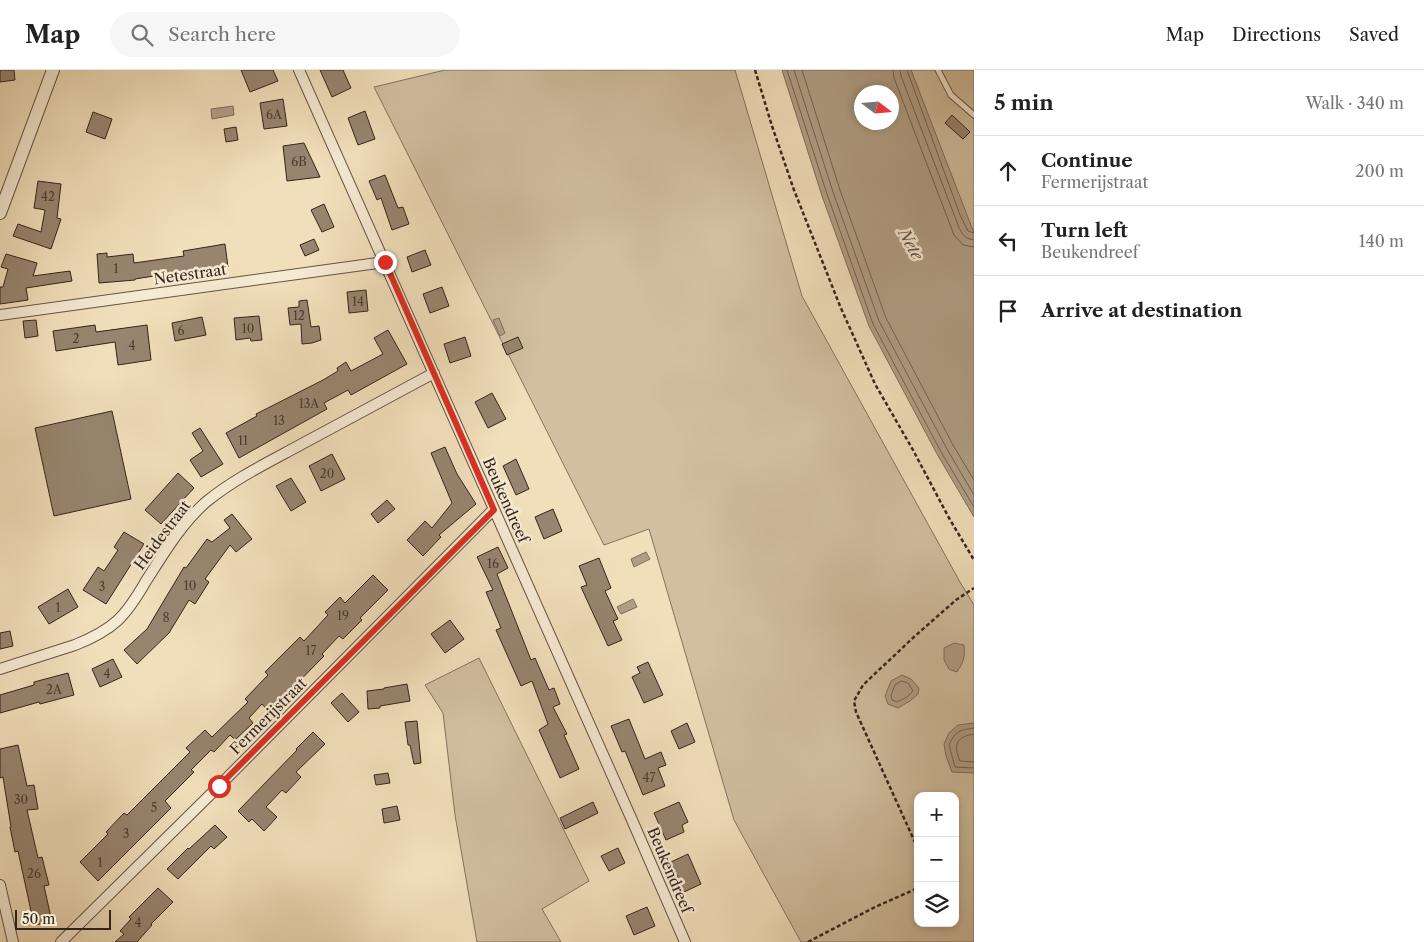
<!DOCTYPE html>
<html lang="en">
<head>
<meta charset="utf-8">
<style>
  :root { --surface:#fff; --page:#f6f6f6; --text:#222; --muted:#767676; --line:#e0e0e0 }
  body { margin:0; font-family:"Libre Caslon Text",serif; background:var(--page); color:var(--text) }
  .controls { position:absolute; right:15px; bottom:15px; display:grid; overflow:hidden; border-radius:10px; box-shadow:0 2px 8px #0003 }
  .controls button { width:45px; height:45px; display:grid; place-items:center; padding:0; border:0; border-bottom:1px solid var(--line); background:var(--surface); color:var(--text); font:25px sans-serif }
  .compass { position:absolute; left:854px; top:15px; width:45px; height:45px; border-radius:50%; background:var(--surface); box-shadow:0 2px 8px #0003; rotate:106deg }
  .scale { position:absolute; left:15px; bottom:12px; width:96px; box-sizing:border-box; padding-left:5px; border:2px solid #35241d; border-top:0; font-size:14px; line-height:18px; white-space:nowrap; color:#35241d; -webkit-text-stroke:4px #f6ead3; paint-order:stroke }
  .stop { position:absolute; width:15px; height:15px; margin:-11px; border:4px solid #d93025; border-radius:50%; background:#fff }
  .stop.end { background:#d93025; border-color:#fff; box-shadow:0 1px 5px #0008 }
  .list { margin:0; padding:0; list-style:none }
  h2 { display:flex; justify-content:space-between; align-items:center; height:65px; margin:0; padding:0 20px; font-size:21px }
  h2 small { font-size:16px; font-weight:400; color:var(--muted) }
  .list li { display:grid; grid-template-columns:32px 1fr auto; gap:15px; align-items:center; box-sizing:border-box; height:70px; padding:0 20px; border-top:1px solid var(--line) }
  .list b { display:block; font-size:19px; white-space:nowrap }
  .list p { margin:0; font-size:16px; white-space:nowrap; color:var(--muted) }
  .list em { font-size:16px; font-style:normal; color:var(--muted) }
  .icon { flex:none; width:28px; height:28px; fill:none; stroke:currentColor; stroke-width:2; stroke-linecap:round; stroke-linejoin:round }
  .map { position:relative; flex:none; width:974px; height:872px; overflow:hidden }
  header { display:flex; align-items:center; gap:30px; box-sizing:border-box; height:70px; padding:0 25px; background:var(--surface); border-bottom:1px solid var(--line) }
  header strong { font-size:24px }
  nav { display:flex; gap:28px; margin-inline-start:auto; font-size:18px }
  .search { width:350px; height:45px; background:var(--page); display:flex; align-items:center; gap:12px; box-sizing:border-box; padding:0 18px; border-radius:28px; color:var(--muted); font-size:19px }
  main { display:flex }
  aside { flex:1; background:var(--surface) }
  .map>svg:first-child { display:block }
  .green { fill:#d1bfa0; stroke:#83725e; fill-rule:evenodd }
  .water { fill:#b19f85; stroke:#7f6e5b; fill-rule:evenodd }
  .lines { fill:none; stroke-linecap:round; stroke-linejoin:round }
  .shore { stroke:#736251; stroke-width:1 }
  .building { fill:#97856f; stroke:#35241d }
  .service-casing { stroke:#645344; stroke-width:7 }
  .minor-casing { stroke:#645344; stroke-width:12 }
  .tertiary-casing { stroke:#645344; stroke-width:14 }
  .path { stroke:#35241d; stroke-width:2.5; stroke-dasharray:4 2.5; stroke-linecap:butt }
  .service { stroke:#f6ead3; stroke-width:5 }
  .minor { stroke:#f6ead3; stroke-width:10 }
  .tertiary { stroke:#f6ead3; stroke-width:12 }
  .route { stroke:#d93025; stroke-width:6 }
  .labels { text-anchor:middle; dominant-baseline:central; stroke-width:5; stroke-linejoin:round; paint-order:stroke }
  .number-label { font-size:12px; fill:#4e3c32 }
  .street-label { font-size:15px; fill:#35241d; stroke:#f6ead3 }
  .water-label { font-size:16px; font-style:italic; fill:#604f41; stroke:#f6ead3 }
</style>
</head>
<body>
<header>
<strong>Map</strong>
<div class="search"><svg class="icon" aria-label="search" viewBox="0 0 24 24"><circle cx="10" cy="10" r="6"/><path d="M15 15l6 6"/></svg>Search here</div>
<nav><a>Map</a><a>Directions</a><a>Saved</a></nav>
</header>
<main>
<div class="map">
<svg width="974" height="872" viewBox="0 0 974 872">
  <rect width="100%" height="100%" fill="#f1dfbb"/>
  <filter id="stains"><feTurbulence type="fractalNoise" baseFrequency=".004" numOctaves="4"/><feColorMatrix values="0 0 0 0 .2 0 0 0 0 .09 0 0 0 0 .02 0 0 0 .5 -.17"/></filter>
  <radialGradient id="worn" r=".72"><stop offset=".6" stop-color="#630" stop-opacity="0"/><stop offset="1" stop-color="#630" stop-opacity=".3"/></radialGradient>
  <!-- green -->
  <path class="green" d="M445 0H735L802 226 960 512 974 535V872H801L734 750 649 459 604 475 374 17ZM918 726H955V853H918Z
    M911 0H974V163L965 143Z
    M479 588 589 811 542 839 561 872H477L455 745 443 643 425 615Z"/>
  <!-- water -->
  <path class="water" d="M782 0H911L974 163V447L937 384 869 256 822 126ZM862 22H892V52H862Z
    M233 36 234 45 212 49 211 39Z
    M499 248 505 263 500 266 493 250Z
    M646 482 650 489 634 497 631 489Z
    M633 529 637 537 621 544 617 537Z
    M954 573 964 575C965 588 964 591 957 602L949 599 944 590V578Z
    M902 605 911 609 919 618 918 624 910 631 898 638 888 634 885 626 891 611Z
    M974 653V703L952 702 946 686 944 674 949 663 958 655Z"/>
  <g class="lines">
    <!-- shore -->
    <path class="shore" d="M787 0 827 124 873 254 941 382 974 437
      M794 0 833 122 879 251 947 379 974 425
      M802 0 840 120 886 248 953 375 974 410
      M893 0 894 8 954 165 963 175 974 177
      M900 0 901 6 955 147C959 157 961 169 974 170
      M907 0 960 145 968 161 974 163
      M902 611 908 613 913 621 907 627 897 632 892 630 891 625 895 615Z
      M974 658C960 660 955 661 949 675L955 697 974 698
      M974 664C956 667 953 674 960 691L974 692"/>
  </g>
  <!-- building -->
  <path class="building" d="M0 0H14L15 10 0 12Z
    M241 0H273L278 11 250 22Z
    M320 0H343L351 18 332 27Z
    M283 29 287 56 264 59 260 33Z
    M365 41 375 69 358 75 348 48Z
    M93 42 112 49 105 69 86 62Z
    M952 45 970 62 963 69 945 53Z
    M236 57 238 70 226 72 224 59Z
    M304 73 320 107 287 111 283 76Z
    M385 105 398 138 403 137 409 154 392 160 381 128 377 130 369 111Z
    M38 111 61 114 57 148 61 149 51 179 13 166 18 154 41 162 45 140 34 138Z
    M324 134 334 157 322 162 311 140Z
    M314 169 319 180 305 186 300 175Z
    M225 174 228 197 186 203V201L135 209V210L99 213 97 184 107 183V187L133 184 134 193 184 186 183 181Z
    M425 180 431 195 412 202 407 187Z
    M6 184 37 193 33 206 70 201 72 211 26 218 28 230 0 234V217H3L8 199 1 197Z
    M442 217 449 236 430 243 423 224Z
    M366 220 368 241 349 243 347 222Z
    M307 230 311 257 319 256 321 270 312 273 302 274 301 254 290 255 288 238 299 237V231Z
    M259 246 262 270 251 271 250 268 236 270 234 248Z
    M202 247 206 265 175 271 172 253Z
    M36 250 38 266 25 268 23 251Z
    M95 255 96 262 147 255 151 290 118 295 115 272 56 281 53 261Z
    M388 260 407 294 351 325 348 320 324 333 327 339 239 388 226 363 257 346 256 344 323 310 338 301 337 298 346 292 351 301 383 284 374 268Z
    M465 267 471 286 450 293 444 274Z
    M518 267 523 278 507 285 502 274Z
    M492 323 506 349 488 358 475 332Z
    M112 341 131 429 54 446 35 358Z
    M200 358 223 394 201 407 190 390 203 381 192 363Z
    M445 377 457 404 476 434 439 465 441 467 423 486 407 470 425 451 432 458 452 433 431 383Z
    M332 384 345 409 321 421 309 396Z
    M516 389 529 419 516 425 503 396Z
    M178 403 194 418 161 454 145 440Z
    M291 408 306 432 291 441 276 416Z
    M387 430 395 439 378 453 371 444Z
    M553 439 562 461 544 469 535 447Z
    M232 444 252 469 236 482 230 475 205 509 209 512 195 534 189 530 169 563 137 594 124 580 147 559 184 497 186 498 207 469 212 472 230 458 224 450Z
    M124 462 144 474 106 534 83 520 98 497 104 501 118 480 114 477Z
    M498 477 508 498 497 504 531 590 535 588 549 620 554 618 560 634 553 637 567 664 564 665 579 699 560 708 539 660 548 654 532 611 521 616 496 560 501 558 486 522 493 520 477 487Z
    M599 488 611 518 605 521 618 549 613 551 622 570 608 576 581 517 587 515 579 496Z
    M373 505 388 520 360 548 362 550 343 569 339 566 322 584 324 586 269 642 262 634 249 648 253 653 235 670 230 665 214 682 211 680 191 700 194 702 165 731 171 738 98 811 80 792 108 764 106 762 124 743 127 745 190 682 186 678 205 660 212 667 248 632 245 629 268 605 265 602 300 567 304 571 328 545 325 542 340 527 345 533Z
    M68 519 78 537 49 554 38 537Z
    M450 550 464 569 445 583 431 564Z
    M10 561 13 576 0 579V563Z
    M113 589 122 607 100 617 92 599Z
    M648 592 663 625 644 633 632 607 640 603 637 597Z
    M68 603 74 625 40 634 39 632 0 643V625L34 615V612Z
    M407 614 410 631 380 636V638L368 639 367 621 384 619V618Z
    M342 623 359 642 348 652 331 633Z
    M629 649 645 689 661 682 666 695 658 698 665 716 643 725 625 681 622 682 611 656Z
    M417 651 421 693 414 694 410 675H408L405 652Z
    M687 653 695 672 679 679 671 661Z
    M313 662 325 674 296 702 301 707 286 723 282 720 266 737 277 747 264 761 252 749 249 752 238 741 297 680 296 679Z
    M18 675 27 716 34 715 38 739 27 740 38 788 42 787 49 815 44 816 52 852 34 855 18 781 15 782 10 757H11L3 707 0 708V679Z
    M388 703 390 713 376 715 374 705Z
    M593 732 598 743 565 759 560 748Z
    M679 732 688 752 682 755 684 762 666 770 654 743Z
    M397 736 400 750 384 753 382 739Z
    M215 755 227 767 214 779 211 776 178 809 167 799 188 778 189 779Z
    M618 778 625 793 609 801 601 786Z
    M688 784 701 814 684 822 671 792Z
    M158 818 173 832 151 854 152 855 137 872H115L124 864 120 861 131 849 129 847Z
    M647 837 655 856 634 865 626 846Z"/>
  <g class="lines">
    <defs>
      <path id="service" d="M938 0 951 25 974 45"/>
      <path id="minor" d="M299 0 632 750 685 872
        M0 245 385 192
        M0 599 75 575C90 569 105 562 117 551 129 540 138 525 146 511 164 483 181 454 206 432 234 409 267 393 300 375 344 351 389 327 434 303
        M0 815 13 872
        M61 872 219 716 494 439"/>
      <path id="tertiary" d="M0 143 53 0"/>
    </defs>
    <!-- service casing -->
    <use href="#service" class="service-casing"/>
    <!-- minor casing -->
    <use href="#minor" class="minor-casing"/>
    <!-- tertiary casing -->
    <use href="#tertiary" class="tertiary-casing"/>
    <!-- path -->
    <path class="path" d="M755 0 772 56 794 120 840 236 875 314 913 380 949 448 974 490
      M918 779 856 642 854 631 863 615 915 566 956 530 974 518
      M808 872 875 837 918 818"/>
    <!-- service -->
    <use href="#service" class="service"/>
    <!-- minor -->
    <use href="#minor" class="minor"/>
    <!-- tertiary -->
    <use href="#tertiary" class="tertiary"/>
  </g>
  <g class="lines">
    <!-- route -->
    <path class="route" d="M219 716 494 440 385 192"/>
  </g>
  <g class="labels">
    <!-- number labels -->
    <g class="number-label">
      <text x="274" y="44">6A</text>
      <text x="299" y="91">6B</text>
      <text x="48" y="126">42</text>
      <text x="116" y="198">1</text>
      <text x="358" y="231">14</text>
      <text x="299" y="245">12</text>
      <text x="248" y="258">10</text>
      <text x="181" y="260">6</text>
      <text x="76" y="268">2</text>
      <text x="132" y="275">4</text>
      <text x="309" y="333">13A</text>
      <text x="279" y="350">13</text>
      <text x="243" y="370">11</text>
      <text x="327" y="403">20</text>
      <text x="493" y="493">16</text>
      <text x="190" y="515">10</text>
      <text x="102" y="516">3</text>
      <text x="58" y="537">1</text>
      <text x="343" y="545">19</text>
      <text x="166" y="547">8</text>
      <text x="311" y="580">17</text>
      <text x="107" y="603">4</text>
      <text x="54" y="619">2A</text>
      <text x="649" y="707">47</text>
      <text x="21" y="729">30</text>
      <text x="154" y="737">5</text>
      <text x="126" y="763">3</text>
      <text x="100" y="792">1</text>
      <text x="34" y="803">26</text>
      <text x="138" y="852">4</text>
    </g>
    <!-- street labels -->
    <g class="street-label">
      <text transform="translate(190 204) rotate(-8)">Netestraat</text>
      <text transform="translate(506 430) rotate(66)">Beukendreef</text>
      <text transform="translate(162 465) rotate(-53)">Heidestraat</text>
      <text transform="translate(268 646) rotate(-45)">Fermerijstraat</text>
      <text transform="translate(670 800) rotate(67)">Beukendreef</text>
    </g>
    <!-- water labels -->
    <g class="water-label">
      <text transform="translate(911 174) rotate(61)">Nete</text>
    </g>
  </g>
  <rect width="100%" height="100%" filter="url(#stains)"/>
  <rect width="100%" height="100%" fill="url(#worn)"/>
</svg>
<div class="controls">
<button>+</button>
<button>−</button>
<button><svg class="icon" aria-label="layers" viewBox="0 0 24 24"><path d="M12 4l9 5-9 5-9-5zM3 14l9 5 9-5"/></svg></button>
</div>
<svg class="compass" viewBox="-18 -18 36 36"><path d="M0-13l5 13h-10z" fill="#e53935"/><path d="M0 13l5-13h-10z" fill="#767676"/></svg>
<div class="scale">50 m</div>
<div class="stop" style="left:219px;top:716px"></div>
<div class="stop end" style="left:385px;top:192px"></div>
</div>
<aside>
<h2>5 min<small>Walk · 340 m</small></h2>
<ul class="list">
<li><svg class="icon" aria-label="ahead" viewBox="0 0 24 24"><path d="M12 20V5M6 11l6-6 6 6"/></svg><div><b>Continue</b><p>Fermerijstraat</p></div><em>200 m</em></li>
<li><svg class="icon" aria-label="left" viewBox="0 0 24 24"><path d="M17 20v-9H6M10 6l-5 5 5 5"/></svg><div><b>Turn left</b><p>Beukendreef</p></div><em>140 m</em></li>
<li><svg class="icon" aria-label="arrive" viewBox="0 0 24 24"><path d="M6 21V4h12l-3 4 3 4H6"/></svg><div><b>Arrive at destination</b></div></li>
</ul>
</aside>
</main>
</body>
</html>
